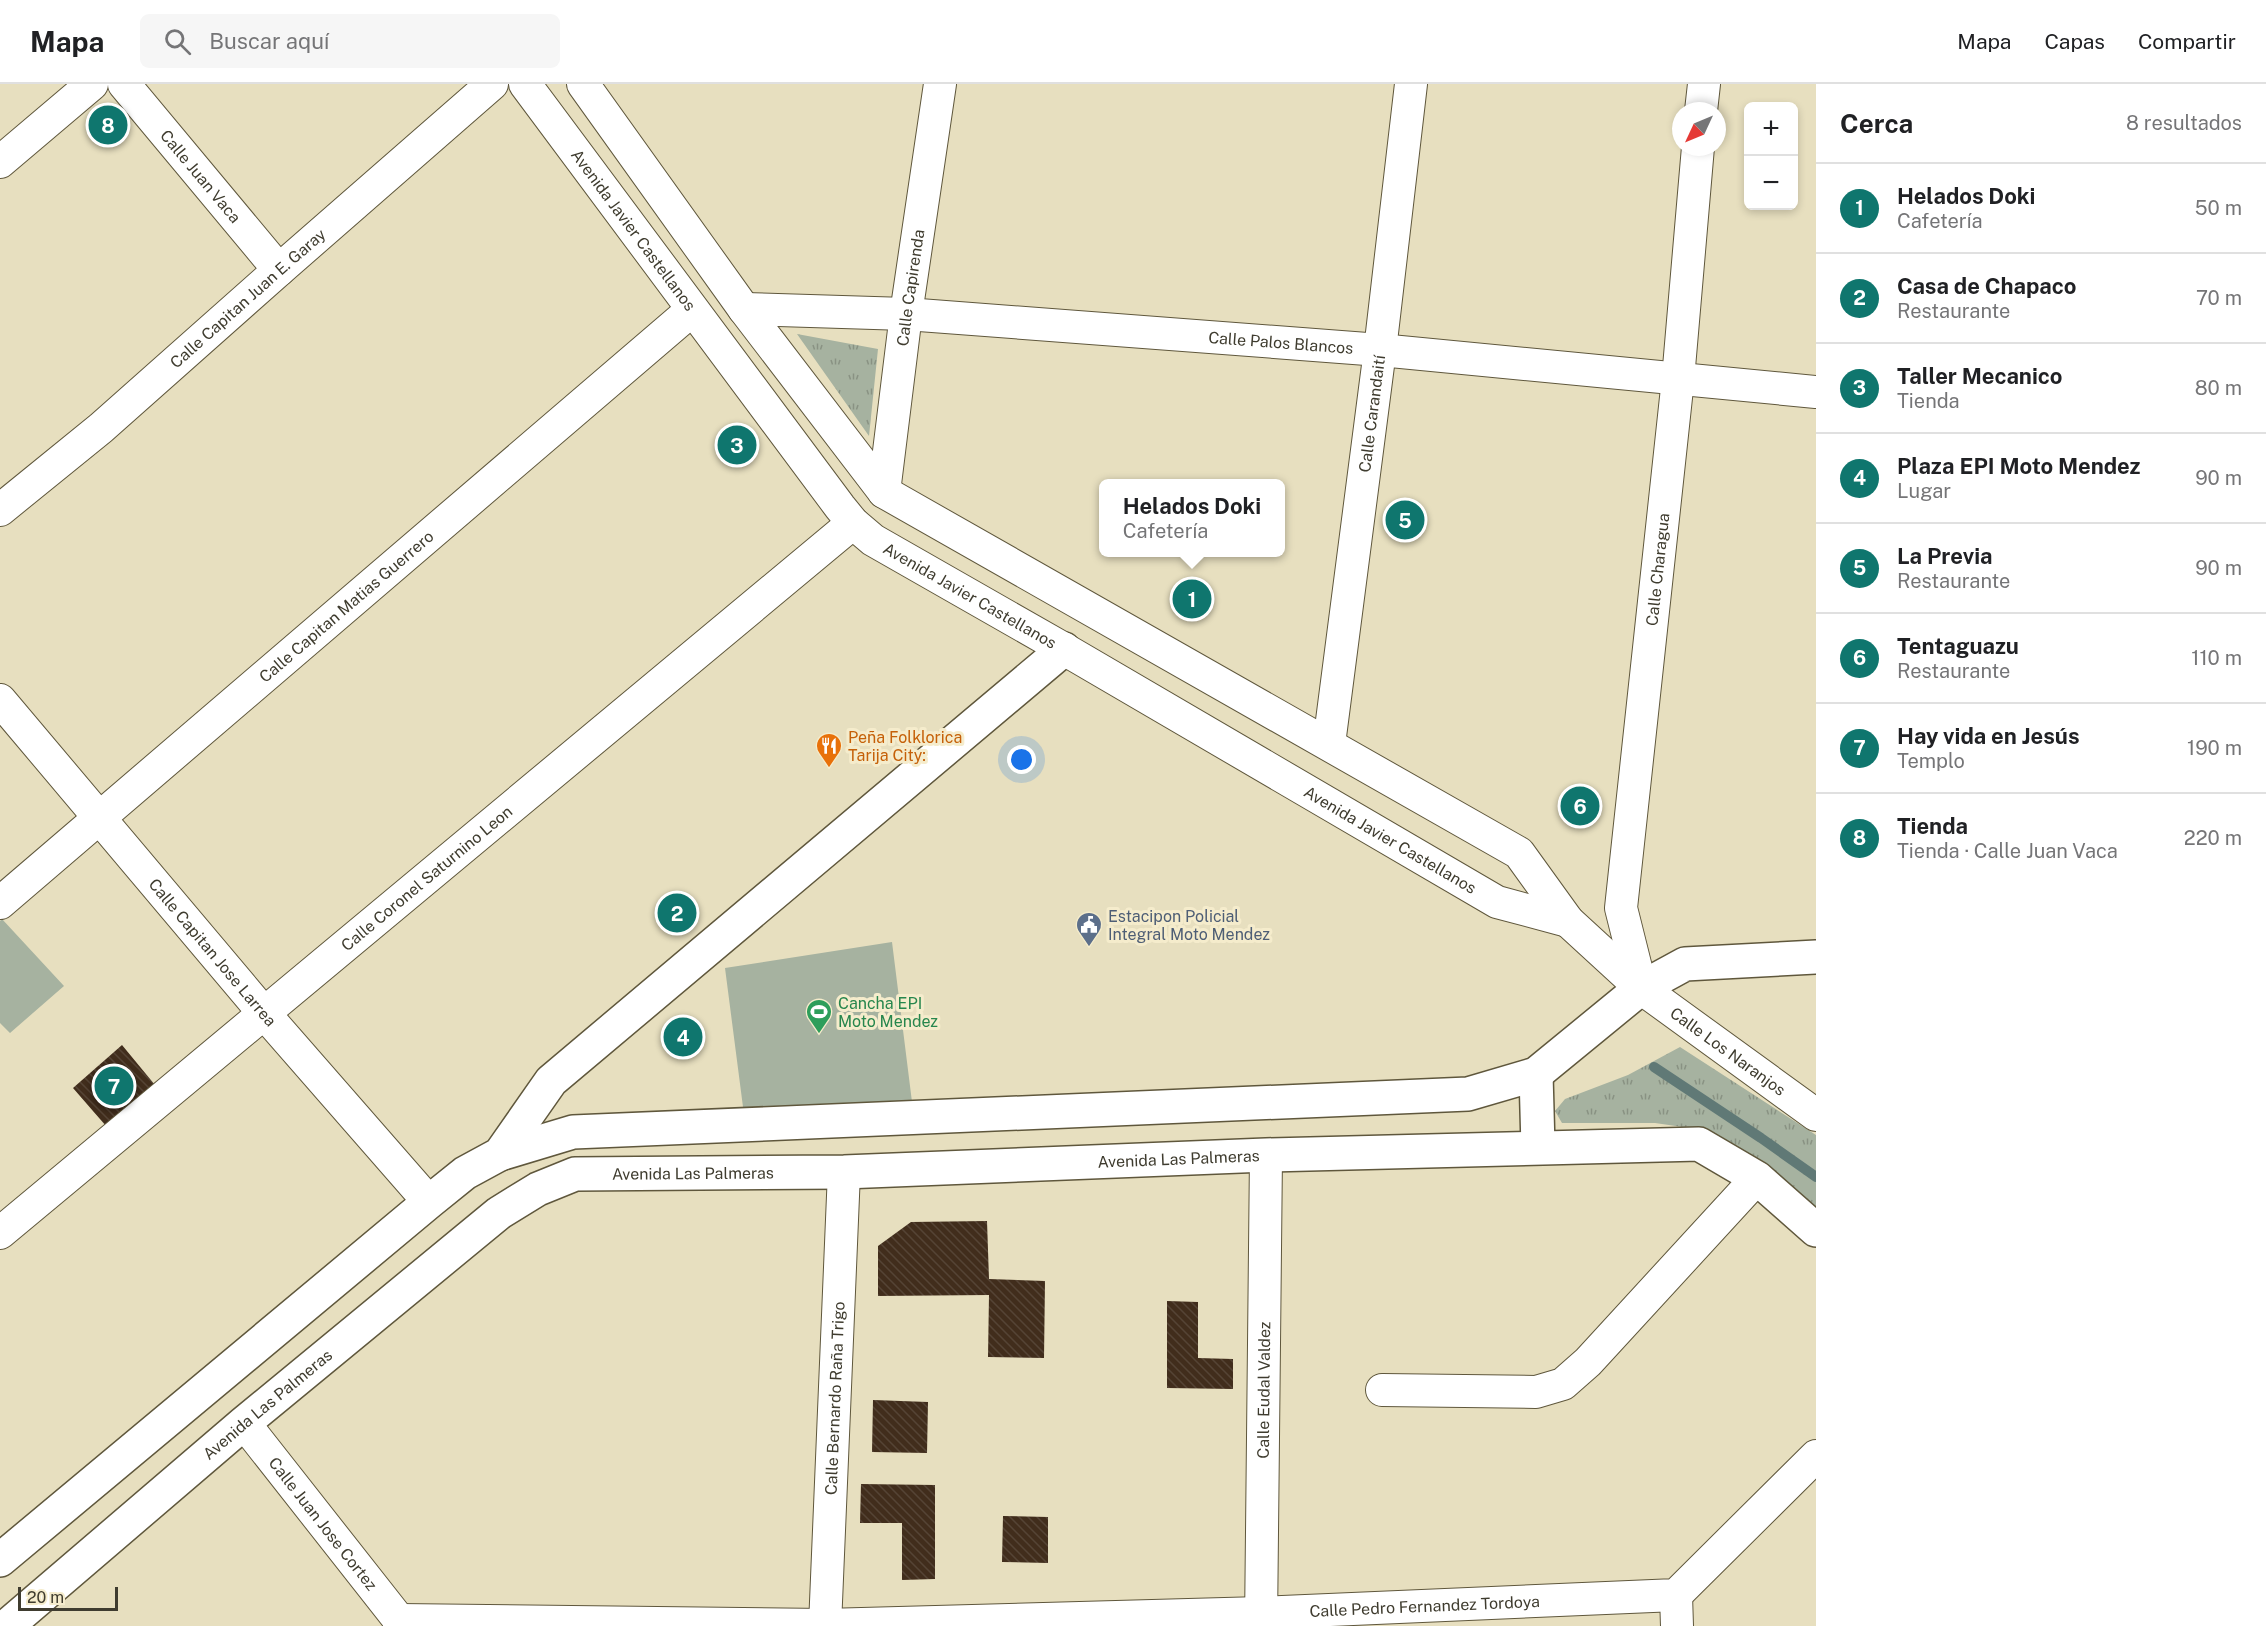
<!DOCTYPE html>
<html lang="es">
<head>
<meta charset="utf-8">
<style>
  :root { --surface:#fff; --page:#f6f6f6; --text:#202124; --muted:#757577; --line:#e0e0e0; --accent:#0f766e }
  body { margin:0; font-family:"Public Sans",sans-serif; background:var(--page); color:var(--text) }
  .controls { position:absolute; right:18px; top:18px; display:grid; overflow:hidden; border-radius:9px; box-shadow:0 3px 9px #0003 }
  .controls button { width:54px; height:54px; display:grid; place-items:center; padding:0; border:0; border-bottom:2px solid var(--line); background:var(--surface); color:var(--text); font:30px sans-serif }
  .compass { position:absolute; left:1672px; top:18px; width:54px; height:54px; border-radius:50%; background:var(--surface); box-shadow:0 3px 9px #0003; rotate:226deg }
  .scale { position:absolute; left:18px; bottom:15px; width:100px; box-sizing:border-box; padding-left:6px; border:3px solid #3f3c2f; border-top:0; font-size:16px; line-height:21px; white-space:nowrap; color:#3f3c2f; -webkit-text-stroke:4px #f5eccc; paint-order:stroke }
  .you { position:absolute; left:1022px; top:676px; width:21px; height:21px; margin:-15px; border:4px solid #fff; border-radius:50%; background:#1a73e8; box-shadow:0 0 0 9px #1a73e833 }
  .badge { display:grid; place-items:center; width:39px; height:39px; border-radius:50%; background:var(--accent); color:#fff; font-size:20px; font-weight:700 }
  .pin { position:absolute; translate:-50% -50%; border:3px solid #fff; box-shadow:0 2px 6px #0006 }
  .popup { position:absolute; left:1099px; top:395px; width:186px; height:78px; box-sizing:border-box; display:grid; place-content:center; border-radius:9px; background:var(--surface); filter:drop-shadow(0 2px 4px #0005); font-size:20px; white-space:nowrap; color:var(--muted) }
  .popup b { font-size:22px; color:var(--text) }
  .popup::after { content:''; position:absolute; left:50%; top:100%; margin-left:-12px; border:12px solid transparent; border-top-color:var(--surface) }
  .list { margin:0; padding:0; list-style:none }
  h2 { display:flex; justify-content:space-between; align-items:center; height:78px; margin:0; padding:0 24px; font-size:26px }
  h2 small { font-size:20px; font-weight:400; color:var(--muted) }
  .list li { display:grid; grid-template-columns:39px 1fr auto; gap:18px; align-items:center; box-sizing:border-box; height:90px; padding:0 24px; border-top:2px solid var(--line) }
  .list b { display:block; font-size:22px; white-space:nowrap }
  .list p { margin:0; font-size:20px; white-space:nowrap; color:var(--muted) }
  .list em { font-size:20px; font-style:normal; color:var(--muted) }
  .icon { flex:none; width:33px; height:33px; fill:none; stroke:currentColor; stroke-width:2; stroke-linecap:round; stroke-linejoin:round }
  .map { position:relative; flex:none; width:1816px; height:1542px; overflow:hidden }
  header { display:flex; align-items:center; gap:36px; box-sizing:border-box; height:84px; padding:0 30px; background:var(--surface); border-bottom:2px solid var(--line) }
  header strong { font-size:28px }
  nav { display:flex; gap:33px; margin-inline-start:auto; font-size:21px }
  .search { width:420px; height:54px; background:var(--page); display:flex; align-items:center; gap:15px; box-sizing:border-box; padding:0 21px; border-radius:9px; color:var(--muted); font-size:22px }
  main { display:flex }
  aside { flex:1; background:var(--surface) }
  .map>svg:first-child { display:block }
  .grass { fill:url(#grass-tufts) }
  .pitch { fill:#a6b2a0 }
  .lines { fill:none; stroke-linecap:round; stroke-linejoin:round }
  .stream { stroke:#607976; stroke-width:10 }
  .building { fill:url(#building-back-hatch) }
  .street-casing { stroke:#5f573c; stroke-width:34 }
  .secondary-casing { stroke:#5f573c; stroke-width:36 }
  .street { stroke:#fff; stroke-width:32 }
  .secondary { stroke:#fff; stroke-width:33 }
  .labels { text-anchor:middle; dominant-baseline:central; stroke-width:6; stroke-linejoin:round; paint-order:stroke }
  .street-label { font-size:16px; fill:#3f3c2f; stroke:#f5eccc }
  .food-label { font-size:16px; fill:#c56008; stroke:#f5eccc; text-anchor:start }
  .service-label { font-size:16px; fill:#4e5e75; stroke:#f5eccc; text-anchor:start }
  .leisure-label { font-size:16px; fill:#27864d; stroke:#f5eccc; text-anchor:start }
</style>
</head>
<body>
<header>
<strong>Mapa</strong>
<div class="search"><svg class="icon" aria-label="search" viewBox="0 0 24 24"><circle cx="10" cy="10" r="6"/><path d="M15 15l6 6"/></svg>Buscar aquí</div>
<nav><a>Mapa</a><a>Capas</a><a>Compartir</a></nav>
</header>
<main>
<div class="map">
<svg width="1816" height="1542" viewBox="0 0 1816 1542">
  <defs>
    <pattern id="grass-tufts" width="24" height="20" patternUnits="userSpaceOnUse" patternTransform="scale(1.5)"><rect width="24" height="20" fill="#a6b2a0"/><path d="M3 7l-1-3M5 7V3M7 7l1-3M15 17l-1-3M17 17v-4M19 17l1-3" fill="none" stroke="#899283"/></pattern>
    <pattern id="building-back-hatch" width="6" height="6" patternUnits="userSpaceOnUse" patternTransform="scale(1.5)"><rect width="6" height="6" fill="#412d1c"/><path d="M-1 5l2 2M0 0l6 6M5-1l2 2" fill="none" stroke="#554435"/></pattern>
  </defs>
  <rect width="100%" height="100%" fill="#e7dfbf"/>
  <!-- grass -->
  <path class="grass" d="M797 250 878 265 869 352Z
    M1680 963 1816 1051V1123L1765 1082 1710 1047 1655 1039H1562L1555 1027 1565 1015 1628 991Z"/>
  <!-- pitch -->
  <path class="pitch" d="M2 835 64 902 10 949 0 939V837Z
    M892 858 912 1018 743 1023 725 884Z"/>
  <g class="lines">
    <!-- stream -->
    <path class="stream" d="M1654 983 1761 1054 1816 1093"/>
  </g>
  <!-- building -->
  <path class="building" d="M122 961 155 1001 106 1042 73 1004Z
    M987 1137 989 1195 1045 1197 1044 1274 988 1273 989 1211 878 1212V1162L911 1138Z
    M1167 1217 1198 1218V1274L1233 1275V1305L1167 1304Z
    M873 1316 928 1318 927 1369 872 1368Z
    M861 1400 935 1401V1495L902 1496V1439H860Z
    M1003 1432 1048 1433V1479L1002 1478Z"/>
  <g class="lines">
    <defs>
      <g id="street">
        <path id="s1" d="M124 0 279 186"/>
        <path id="s2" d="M525 0 840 423 853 439 873 456 1064 565 1497 818 1568 837"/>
        <path id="s3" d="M583 0 744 225 884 408 1519 769 1568 837 1641 904 1816 1031"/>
        <path d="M1701 27 1704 0"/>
        <path d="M0 78 92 0"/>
        <path id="s4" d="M744 225 906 230 1380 266 1816 308"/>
        <path id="s5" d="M884 408 906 230 940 0"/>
        <path id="s6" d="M0 426 101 344 279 186 492 0"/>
        <path id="s7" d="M0 616 263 928 429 1118"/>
        <path id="s8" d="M1329 660 1380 266 1411 0"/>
        <path id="s9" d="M0 819 692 226"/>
        <path id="s10" d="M1641 904 1621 824 1678 295 1698 63"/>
        <path id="s11" d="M0 1149 853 439"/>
        <path d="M1382 1306 1536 1308 1563 1300 1588 1278 1757 1094"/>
        <path id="s12" d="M244 1339 399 1536V1542"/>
        <path d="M1676 1511 1677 1542"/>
        <path id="s13" d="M399 1536 825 1541 1261 1529 1676 1511 1816 1372"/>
        <path id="s14" d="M825 1542 844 1088"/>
        <path id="s15" d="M1261 1542 1266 1071"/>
      </g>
      <g id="secondary">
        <path d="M1536 990 1538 1063"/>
        <path d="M500 1070 573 1048 1468 1010 1536 990 1641 904 1685 880 1816 873"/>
        <path d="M0 1476 429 1118 465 1089 500 1070 551 997 1064 565"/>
        <path id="s16" d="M7 1542 244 1339 499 1129 538 1105 575 1090 844 1088 1266 1071 1699 1060 1757 1094 1816 1146"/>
      </g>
    </defs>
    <!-- street casing -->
    <use href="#street" class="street-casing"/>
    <!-- secondary casing -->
    <use href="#secondary" class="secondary-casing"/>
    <!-- street -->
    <use href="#street" class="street"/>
    <!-- secondary -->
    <use href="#secondary" class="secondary"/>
  </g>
  <!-- icons -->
  <defs>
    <symbol id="restaurant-pin" viewBox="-11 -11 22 30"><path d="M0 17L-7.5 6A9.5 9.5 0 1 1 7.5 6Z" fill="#e8710a" stroke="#f5eccc"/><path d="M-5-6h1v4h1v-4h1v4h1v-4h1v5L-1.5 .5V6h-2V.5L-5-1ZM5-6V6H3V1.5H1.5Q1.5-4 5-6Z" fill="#fff"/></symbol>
    <symbol id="civic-pin" viewBox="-11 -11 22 30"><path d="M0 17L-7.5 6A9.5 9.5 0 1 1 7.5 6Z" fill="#5c6f8a" stroke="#f5eccc"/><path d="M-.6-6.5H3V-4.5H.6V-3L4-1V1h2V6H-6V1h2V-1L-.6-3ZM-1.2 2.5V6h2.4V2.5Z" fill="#fff"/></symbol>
    <symbol id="stadium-pin" viewBox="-11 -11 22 30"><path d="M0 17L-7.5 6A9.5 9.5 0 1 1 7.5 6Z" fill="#2e9e5b" stroke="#f5eccc"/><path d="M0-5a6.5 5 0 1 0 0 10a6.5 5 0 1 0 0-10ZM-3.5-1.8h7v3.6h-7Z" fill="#fff"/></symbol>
  </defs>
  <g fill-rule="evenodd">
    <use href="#restaurant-pin" x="814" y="647" width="30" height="40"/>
    <use href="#civic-pin" x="1074" y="826" width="30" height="40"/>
    <use href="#stadium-pin" x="804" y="913" width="30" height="40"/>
  </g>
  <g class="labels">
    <!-- street labels -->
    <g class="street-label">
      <text stroke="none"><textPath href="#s1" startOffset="120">Calle Juan Vaca</textPath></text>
      <text stroke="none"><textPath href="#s2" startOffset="182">Avenida Javier Castellanos</textPath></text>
      <text stroke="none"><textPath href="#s5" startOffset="206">Calle Capirenda</textPath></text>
      <text stroke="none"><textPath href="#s6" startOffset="326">Calle Capitan Juan E. Garay</textPath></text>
      <text stroke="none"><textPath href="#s4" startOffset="538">Calle Palos Blancos</textPath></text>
      <text stroke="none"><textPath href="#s8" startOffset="333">Calle Carandaití</textPath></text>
      <text stroke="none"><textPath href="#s10" startOffset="423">Calle Charagua</textPath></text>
      <text stroke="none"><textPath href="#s2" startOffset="686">Avenida Javier Castellanos</textPath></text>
      <text stroke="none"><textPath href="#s9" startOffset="456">Calle Capitan Matias Guerrero</textPath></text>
      <text stroke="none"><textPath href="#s2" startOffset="1172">Avenida Javier Castellanos</textPath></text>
      <text stroke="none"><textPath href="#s11" startOffset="555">Calle Coronel Saturnino Leon</textPath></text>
      <text stroke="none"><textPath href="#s7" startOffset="330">Calle Capitan Jose Larrea</textPath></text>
      <text stroke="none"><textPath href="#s3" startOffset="1528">Calle Los Naranjos</textPath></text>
      <text stroke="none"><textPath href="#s16" startOffset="1332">Avenida Las Palmeras</textPath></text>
      <text stroke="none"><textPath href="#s16" startOffset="846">Avenida Las Palmeras</textPath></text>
      <text stroke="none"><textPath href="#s15" startOffset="236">Calle Eudal Valdez</textPath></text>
      <text stroke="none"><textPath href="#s14" startOffset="228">Calle Bernardo Raña Trigo</textPath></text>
      <text stroke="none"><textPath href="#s16" startOffset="342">Avenida Las Palmeras</textPath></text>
      <text stroke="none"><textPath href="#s12" startOffset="128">Calle Juan Jose Cortez</textPath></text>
      <text stroke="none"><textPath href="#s13" startOffset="1026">Calle Pedro Fernandez Tordoya</textPath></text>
    </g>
    <!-- food labels -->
    <g class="food-label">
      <text x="848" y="653">Peña Folklorica<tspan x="848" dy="18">Tarija City:</tspan></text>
    </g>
    <!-- service labels -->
    <g class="service-label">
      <text x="1108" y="832">Estacipon Policial<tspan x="1108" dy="18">Integral Moto Mendez</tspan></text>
    </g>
    <!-- leisure labels -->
    <g class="leisure-label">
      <text x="838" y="919">Cancha EPI<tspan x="838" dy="18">Moto Mendez</tspan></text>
    </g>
  </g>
</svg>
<div class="controls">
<button>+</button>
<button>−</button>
</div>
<svg class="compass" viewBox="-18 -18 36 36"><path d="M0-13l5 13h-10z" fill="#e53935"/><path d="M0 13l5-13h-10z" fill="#757577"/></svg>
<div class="scale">20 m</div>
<div class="you"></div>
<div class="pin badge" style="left:1192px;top:515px">1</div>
<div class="popup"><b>Helados Doki</b>Cafetería</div>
<div class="pin badge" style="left:677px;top:829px">2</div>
<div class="pin badge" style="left:737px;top:361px">3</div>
<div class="pin badge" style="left:683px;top:953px">4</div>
<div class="pin badge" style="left:1405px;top:436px">5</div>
<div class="pin badge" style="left:1580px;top:722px">6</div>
<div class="pin badge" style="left:114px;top:1002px">7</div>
<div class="pin badge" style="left:108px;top:41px">8</div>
</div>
<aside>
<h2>Cerca<small>8 resultados</small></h2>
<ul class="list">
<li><span class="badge">1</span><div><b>Helados Doki</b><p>Cafetería</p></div><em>50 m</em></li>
<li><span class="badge">2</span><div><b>Casa de Chapaco</b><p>Restaurante</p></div><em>70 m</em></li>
<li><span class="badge">3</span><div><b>Taller Mecanico</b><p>Tienda</p></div><em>80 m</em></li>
<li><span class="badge">4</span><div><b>Plaza EPI Moto Mendez</b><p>Lugar</p></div><em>90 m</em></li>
<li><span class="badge">5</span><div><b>La Previa</b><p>Restaurante</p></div><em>90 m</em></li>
<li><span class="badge">6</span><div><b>Tentaguazu</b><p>Restaurante</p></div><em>110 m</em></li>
<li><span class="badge">7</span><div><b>Hay vida en Jesús</b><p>Templo</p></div><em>190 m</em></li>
<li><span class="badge">8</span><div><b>Tienda</b><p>Tienda · Calle Juan Vaca</p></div><em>220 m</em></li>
</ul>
</aside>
</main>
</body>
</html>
